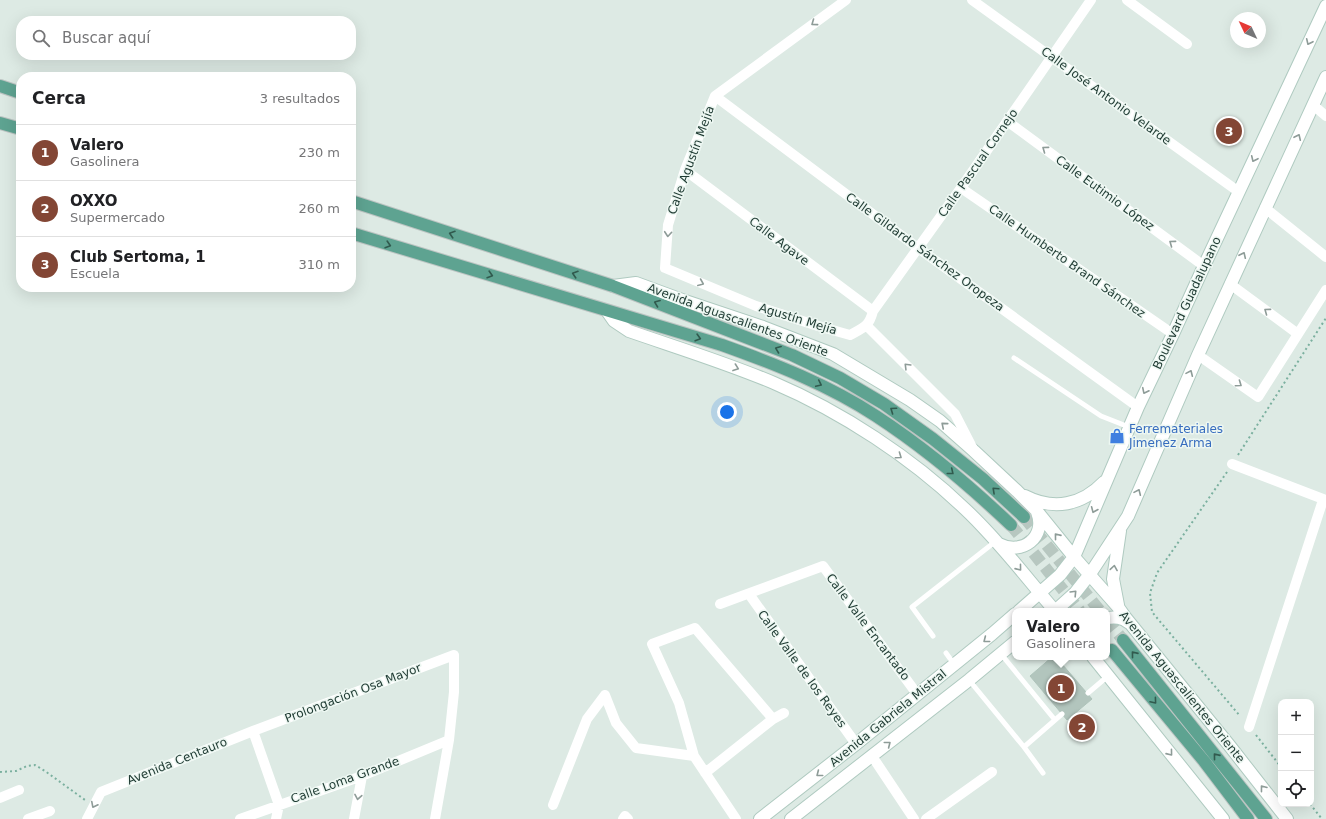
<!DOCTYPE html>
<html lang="es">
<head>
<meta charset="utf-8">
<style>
  :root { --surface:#fff; --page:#f2f2f2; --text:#202124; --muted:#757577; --line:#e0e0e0; --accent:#834635 }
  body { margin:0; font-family:"DejaVu Sans",sans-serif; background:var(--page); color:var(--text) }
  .controls { position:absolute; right:12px; bottom:12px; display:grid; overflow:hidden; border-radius:8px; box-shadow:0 4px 16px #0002 }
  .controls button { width:36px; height:36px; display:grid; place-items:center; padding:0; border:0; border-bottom:1px solid var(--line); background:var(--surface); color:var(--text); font:20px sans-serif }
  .compass { position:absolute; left:1230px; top:12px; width:36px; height:36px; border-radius:50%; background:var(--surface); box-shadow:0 4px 16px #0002; rotate:314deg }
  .you { position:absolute; left:727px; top:412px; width:14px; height:14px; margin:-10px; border:3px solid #fff; border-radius:50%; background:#1a73e8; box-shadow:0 0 0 6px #1a73e833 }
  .badge { display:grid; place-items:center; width:26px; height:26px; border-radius:50%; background:var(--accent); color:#fff; font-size:13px; font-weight:700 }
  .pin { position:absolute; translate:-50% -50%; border:2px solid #fff; box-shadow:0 1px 4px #0006 }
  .popup { position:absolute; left:1012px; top:608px; width:98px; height:52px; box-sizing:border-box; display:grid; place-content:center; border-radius:8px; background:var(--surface); filter:drop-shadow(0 1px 3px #0005); font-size:13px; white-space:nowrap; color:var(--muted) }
  .popup b { font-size:15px; color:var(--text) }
  .popup::after { content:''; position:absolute; left:50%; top:100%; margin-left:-8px; border:8px solid transparent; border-top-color:var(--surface) }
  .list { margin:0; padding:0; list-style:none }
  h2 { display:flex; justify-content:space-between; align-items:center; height:52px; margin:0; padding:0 16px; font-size:17px }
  h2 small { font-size:13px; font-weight:400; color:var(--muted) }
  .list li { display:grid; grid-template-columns:26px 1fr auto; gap:12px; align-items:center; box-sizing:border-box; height:56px; padding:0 16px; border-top:1px solid var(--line) }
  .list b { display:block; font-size:15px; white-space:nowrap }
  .list p { margin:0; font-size:13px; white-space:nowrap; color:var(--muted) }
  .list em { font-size:13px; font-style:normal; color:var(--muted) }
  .icon { flex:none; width:22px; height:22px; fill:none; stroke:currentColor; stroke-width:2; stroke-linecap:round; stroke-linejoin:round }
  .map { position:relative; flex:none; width:1326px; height:819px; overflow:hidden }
  .search { position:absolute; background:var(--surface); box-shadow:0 4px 16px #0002; left:16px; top:16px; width:340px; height:44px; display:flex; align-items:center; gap:10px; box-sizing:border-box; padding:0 14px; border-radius:16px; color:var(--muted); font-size:15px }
  .panel { position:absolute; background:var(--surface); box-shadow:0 4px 16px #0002; left:16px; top:72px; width:340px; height:220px; border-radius:16px }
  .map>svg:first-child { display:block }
  .building { fill:#b2c5bd; stroke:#afc4bb }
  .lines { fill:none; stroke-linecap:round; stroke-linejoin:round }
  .primary-tunnel { stroke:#b7c7c0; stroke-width:12; stroke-dasharray:12 6; stroke-linecap:butt }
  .secondary-casing { stroke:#afcac0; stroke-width:14 }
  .primary-casing { stroke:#bcc4c2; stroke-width:14 }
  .path { stroke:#7bb09f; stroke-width:2; stroke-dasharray:2 3; stroke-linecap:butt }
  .lane { stroke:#fff; stroke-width:5 }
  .street { stroke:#fff; stroke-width:10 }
  .secondary { stroke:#fff; stroke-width:12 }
  .primary { stroke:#5ea391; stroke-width:12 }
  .oneway { stroke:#8e9c98 }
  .oneway2 { stroke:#315a4e }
  .labels { text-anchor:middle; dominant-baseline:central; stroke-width:3; stroke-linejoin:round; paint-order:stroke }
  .street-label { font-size:12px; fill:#1e3a32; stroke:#edf7f2 }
  .shop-label { font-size:12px; fill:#366cbe; stroke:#edf7f2; text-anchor:start }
</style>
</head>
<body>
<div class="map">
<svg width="1326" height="819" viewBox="0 0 1326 819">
  <rect width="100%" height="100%" fill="#ddeae4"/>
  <!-- building -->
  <path class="building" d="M1052 657H1056L1092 699 1067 720 1030 676Z"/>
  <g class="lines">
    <!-- primary-tunnel -->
    <path class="primary-tunnel" d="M1024 517 1100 611
      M1011 525 1080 611
      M1107 620 1123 640"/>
    <defs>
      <path id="secondary" d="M613 286 636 283 685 301 763 327 833 354 910 400 940 421 974 451 1017 491 1036 510 1074 557 1118 607 1125 617 1229 745 1287 819
        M607 311 614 321 629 331C678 348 727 363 774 383 842 412 912 458 965 509 998 540 1025 576 1055 611
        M1025 496C1054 511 1082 505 1104 482
        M999 544C1022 556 1047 537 1037 512
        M1118 605 1113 579 1120 531
        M1019 611 1060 575 1074 557 1138 407 1173 334 1204 266 1326 6
        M1055 611 1075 593 1090 574 1128 516 1198 355 1326 77
        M1107 618C1115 617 1122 617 1129 623
        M1093 657 1223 819
        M760 819 856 744 992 634 1015 614
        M791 819 969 680 1015 642"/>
      <path id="primary" d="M0 86 21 93
        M0 123 21 129
        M351 201 613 286 792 355 840 378 884 404 933 439 983 479 1024 517
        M351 233 722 345C775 364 829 385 876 416 925 448 969 485 1011 525
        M1123 640 1266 819
        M1112 650 1204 761 1248 819"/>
    </defs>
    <!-- secondary casing -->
    <use href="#secondary" class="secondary-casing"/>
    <!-- primary casing -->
    <use href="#primary" class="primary-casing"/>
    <!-- path -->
    <path class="path" d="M1238 455 1326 318
      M1227 472 1157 573 1150 593 1152 612 1240 716
      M1256 735 1281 767
      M0 772 16 771 27 766 35 765 45 771 85 800
      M1310 804 1322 819"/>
    <!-- lane -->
    <path class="lane" d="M1014 358 1101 416 1129 427
      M933 636 912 607 996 541
      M946 653 954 664
      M1001 654 1055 720 1062 714
      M969 680 1024 747 1043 773
      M1088 693 1108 676
      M1024 747 1055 720"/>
    <!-- street -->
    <path class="street" d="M846 0 715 96 685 170 668 225 665 268 756 306 818 326 850 335C863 328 869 327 873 311L961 188 1091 0
      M972 0 1239 192
      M1127 0 1187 44
      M715 96 918 248 1138 407
      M1313 105 1326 116
      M1007 121 1204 266
      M685 170 873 311
      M961 188 1173 334
      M1265 208 1326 257
      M1230 284 1298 334
      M867 326 955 414 973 449
      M1198 355 1258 397 1326 290
      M1232 464 1326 500
      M749 594 856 744
      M720 604 823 566 917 694
      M605 695 616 723 636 748 694 756
      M1249 727 1323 500
      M253 731 279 805 276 819
      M872 756 914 819
      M705 773 773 719 784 713
      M0 798 19 790
      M553 805 587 719 605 695
      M28 819 50 811
      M87 819 101 792 253 731 454 655V692L449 740 435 819
      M240 819 362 776 449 740
      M354 819 362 776
      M623 819 625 816 628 819
      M736 819 694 756 679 703 652 644 695 628 773 719
      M926 819 992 772"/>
    <!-- secondary -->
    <use href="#secondary" class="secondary"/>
    <!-- primary -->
    <use href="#primary" class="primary"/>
  </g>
  <!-- one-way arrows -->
  <defs><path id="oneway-chevron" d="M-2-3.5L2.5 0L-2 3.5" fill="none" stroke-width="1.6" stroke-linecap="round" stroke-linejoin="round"/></defs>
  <g class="oneway">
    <use href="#oneway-chevron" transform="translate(814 23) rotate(144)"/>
    <use href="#oneway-chevron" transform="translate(1309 42) rotate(115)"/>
    <use href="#oneway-chevron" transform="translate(1298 137) rotate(-65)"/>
    <use href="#oneway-chevron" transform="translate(1045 149) rotate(-144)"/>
    <use href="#oneway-chevron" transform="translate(1254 159) rotate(115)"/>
    <use href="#oneway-chevron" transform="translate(668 234) rotate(95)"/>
    <use href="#oneway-chevron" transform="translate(1172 243) rotate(-144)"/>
    <use href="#oneway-chevron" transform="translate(1243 255) rotate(-65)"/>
    <use href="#oneway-chevron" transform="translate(701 283) rotate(23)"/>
    <use href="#oneway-chevron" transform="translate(1267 311) rotate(-144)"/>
    <use href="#oneway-chevron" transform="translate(907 366) rotate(-135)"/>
    <use href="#oneway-chevron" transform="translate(736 368) rotate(20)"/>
    <use href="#oneway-chevron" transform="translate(1190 373) rotate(-66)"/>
    <use href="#oneway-chevron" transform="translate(1239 384) rotate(35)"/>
    <use href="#oneway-chevron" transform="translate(1145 391) rotate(116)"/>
    <use href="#oneway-chevron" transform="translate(944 425) rotate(-140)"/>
    <use href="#oneway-chevron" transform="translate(899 456) rotate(35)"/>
    <use href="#oneway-chevron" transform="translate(1138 492) rotate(-66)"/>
    <use href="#oneway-chevron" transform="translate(1094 510) rotate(113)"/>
    <use href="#oneway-chevron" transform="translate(1057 536) rotate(-129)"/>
    <use href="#oneway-chevron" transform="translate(1019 568) rotate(51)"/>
    <use href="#oneway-chevron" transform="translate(1114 568) rotate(-81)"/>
    <use href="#oneway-chevron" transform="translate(1074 593) rotate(-46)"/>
    <use href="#oneway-chevron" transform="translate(986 640) rotate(142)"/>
    <use href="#oneway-chevron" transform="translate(888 744) rotate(-38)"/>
    <use href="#oneway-chevron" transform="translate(1170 753) rotate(51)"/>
    <use href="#oneway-chevron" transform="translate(819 774) rotate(142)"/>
    <use href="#oneway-chevron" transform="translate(1263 788) rotate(-128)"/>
    <use href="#oneway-chevron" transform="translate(358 797) rotate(100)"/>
    <use href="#oneway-chevron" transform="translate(94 805) rotate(117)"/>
  </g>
  <g class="oneway2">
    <use href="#oneway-chevron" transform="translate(452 234) rotate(-162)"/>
    <use href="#oneway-chevron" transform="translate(388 245) rotate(17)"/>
    <use href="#oneway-chevron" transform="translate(575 274) rotate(-162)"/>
    <use href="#oneway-chevron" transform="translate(490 275) rotate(17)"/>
    <use href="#oneway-chevron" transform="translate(657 303) rotate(-159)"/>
    <use href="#oneway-chevron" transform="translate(698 338) rotate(16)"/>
    <use href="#oneway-chevron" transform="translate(778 349) rotate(-159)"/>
    <use href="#oneway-chevron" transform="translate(819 384) rotate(25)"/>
    <use href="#oneway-chevron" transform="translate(893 410) rotate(-145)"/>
    <use href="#oneway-chevron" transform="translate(951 472) rotate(39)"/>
    <use href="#oneway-chevron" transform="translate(995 490) rotate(-137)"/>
    <use href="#oneway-chevron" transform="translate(1134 654) rotate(-129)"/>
    <use href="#oneway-chevron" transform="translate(1154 701) rotate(50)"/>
    <use href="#oneway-chevron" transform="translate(1216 756) rotate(-129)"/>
  </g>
  <!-- icons -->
  <defs>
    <symbol id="shop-bare" viewBox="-9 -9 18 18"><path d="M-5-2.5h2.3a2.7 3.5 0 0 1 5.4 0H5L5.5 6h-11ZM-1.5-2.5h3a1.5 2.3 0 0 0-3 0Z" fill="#3f7fe0" stroke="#edf7f2" stroke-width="2.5" paint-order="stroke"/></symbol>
  </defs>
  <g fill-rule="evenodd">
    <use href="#shop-bare" x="1106" y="425" width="22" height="22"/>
  </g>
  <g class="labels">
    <!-- street labels -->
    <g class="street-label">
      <text transform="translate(1106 96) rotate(36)">Calle José Antonio Velarde</text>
      <text transform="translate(691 160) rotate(-70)">Calle Agustín Mejía</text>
      <text transform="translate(978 163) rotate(-55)">Calle Pascual Cornejo</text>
      <text transform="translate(1105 193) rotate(36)">Calle Eutimio López</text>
      <text transform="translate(779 241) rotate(37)">Calle Agave</text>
      <text transform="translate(925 252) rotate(36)">Calle Gildardo Sánchez Oropeza</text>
      <text transform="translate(1067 261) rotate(35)">Calle Humberto Brand Sánchez</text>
      <text transform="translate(1187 303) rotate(-65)">Boulevard Guadalupano</text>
      <text transform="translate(798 319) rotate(17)">Agustín Mejía</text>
      <text transform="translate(738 320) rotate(20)">Avenida Aguascalientes Oriente</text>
      <text transform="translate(868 627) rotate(53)">Calle Valle Encantado</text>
      <text transform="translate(802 669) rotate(54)">Calle Valle de los Reyes</text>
      <text transform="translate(1182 687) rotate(51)">Avenida Aguascalientes Oriente</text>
      <text transform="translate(353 693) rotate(-21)">Prolongación Osa Mayor</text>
      <text transform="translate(888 718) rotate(-39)">Avenida Gabriela Mistral</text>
      <text transform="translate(177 761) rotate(-22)">Avenida Centauro</text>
      <text transform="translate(345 780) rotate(-20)">Calle Loma Grande</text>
    </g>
    <!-- shop labels -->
    <g class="shop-label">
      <text x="1129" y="429">Ferremateriales<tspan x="1129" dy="14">Jimenez Arma</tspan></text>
    </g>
  </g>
</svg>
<div class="controls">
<button>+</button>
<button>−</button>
<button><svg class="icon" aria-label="locate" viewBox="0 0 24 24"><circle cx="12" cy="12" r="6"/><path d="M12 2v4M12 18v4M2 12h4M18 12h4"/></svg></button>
</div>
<svg class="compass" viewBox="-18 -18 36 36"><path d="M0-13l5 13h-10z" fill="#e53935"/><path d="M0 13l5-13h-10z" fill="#757577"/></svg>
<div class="you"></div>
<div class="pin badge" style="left:1061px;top:688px">1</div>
<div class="popup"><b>Valero</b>Gasolinera</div>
<div class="pin badge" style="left:1082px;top:727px">2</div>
<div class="pin badge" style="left:1229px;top:131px">3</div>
<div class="search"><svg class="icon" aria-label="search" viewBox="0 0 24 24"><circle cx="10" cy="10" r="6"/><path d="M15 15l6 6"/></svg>Buscar aquí</div>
<section class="panel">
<h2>Cerca<small>3 resultados</small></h2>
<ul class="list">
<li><span class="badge">1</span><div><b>Valero</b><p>Gasolinera</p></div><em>230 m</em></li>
<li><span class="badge">2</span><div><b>OXXO</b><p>Supermercado</p></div><em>260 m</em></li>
<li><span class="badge">3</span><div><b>Club Sertoma, 1</b><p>Escuela</p></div><em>310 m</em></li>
</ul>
</section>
</div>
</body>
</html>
